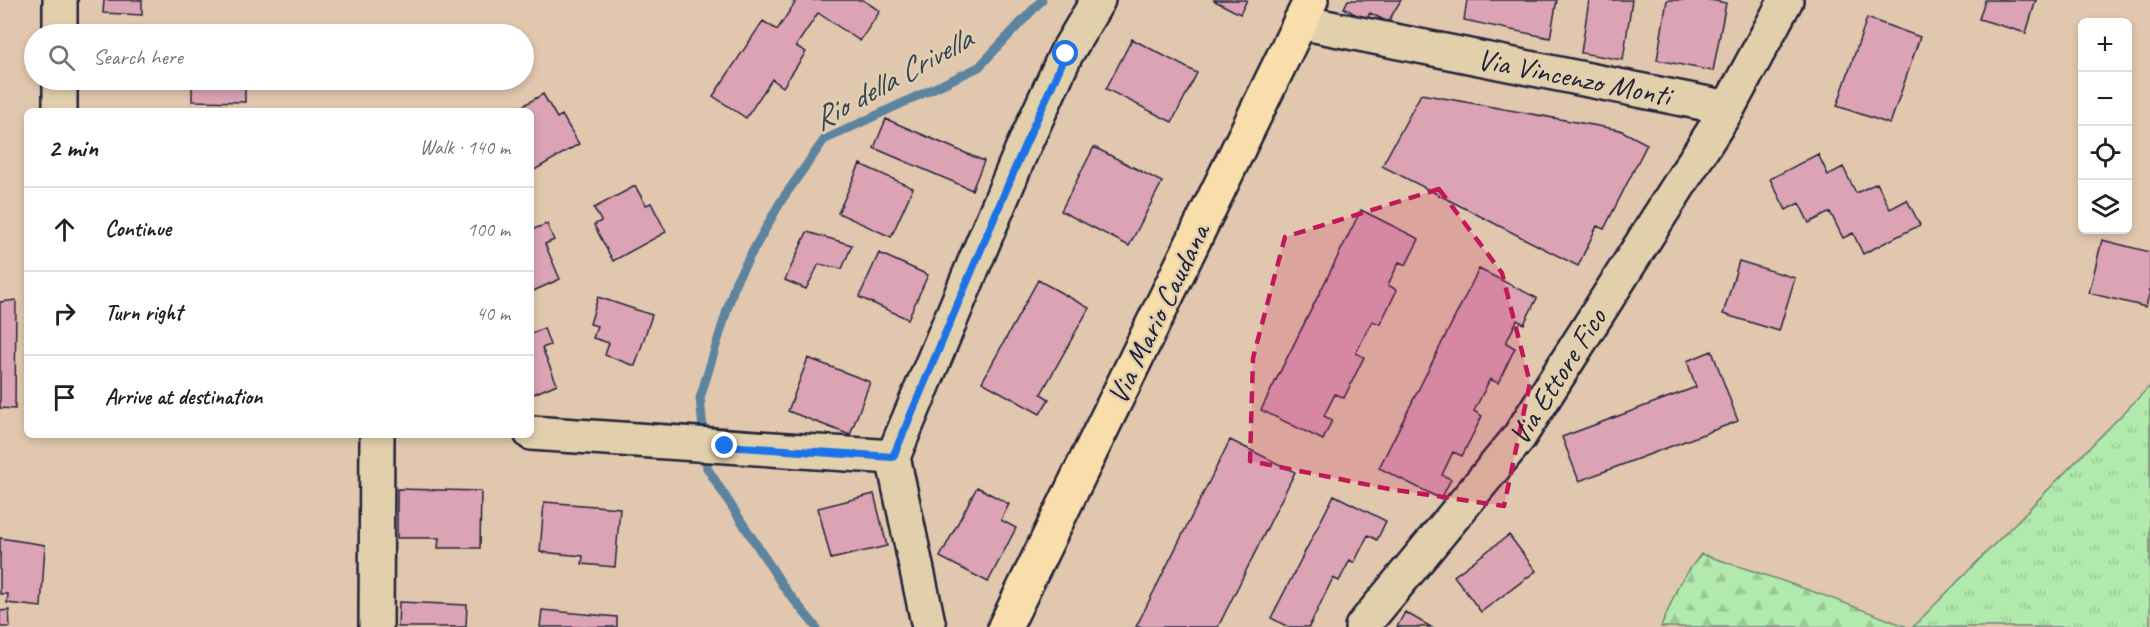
<!DOCTYPE html>
<html lang="en">
<head>
<meta charset="utf-8">
<style>
  :root { --surface:#fff; --page:#f2f2f2; --text:#202124; --muted:#757577; --line:#e0e0e0 }
  body { margin:0; font-family:Caveat,sans-serif; background:var(--page); color:var(--text) }
  .controls { position:absolute; right:18px; top:18px; display:grid; overflow:hidden; border-radius:9px; box-shadow:0 3px 9px #0003 }
  .controls button { width:54px; height:54px; display:grid; place-items:center; padding:0; border:0; border-bottom:2px solid var(--line); background:var(--surface); color:var(--text); font:30px sans-serif }
  .stop { position:absolute; width:18px; height:18px; margin:-14px; border:4px solid #1a73e8; border-radius:50%; background:#fff }
  .stop.end { background:#1a73e8; border-color:#fff; box-shadow:0 2px 6px #0008 }
  .list { margin:0; padding:0; list-style:none }
  h2 { display:flex; justify-content:space-between; align-items:center; height:78px; margin:0; padding:0 24px; font-size:26px }
  h2 small { font-size:20px; font-weight:400; color:var(--muted) }
  .list li { display:grid; grid-template-columns:39px 1fr auto; gap:18px; align-items:center; box-sizing:border-box; height:84px; padding:0 24px; border-top:2px solid var(--line) }
  .list b { display:block; font-size:22px; white-space:nowrap }
  .list em { font-size:20px; font-style:normal; color:var(--muted) }
  .icon { flex:none; width:33px; height:33px; fill:none; stroke:currentColor; stroke-width:2; stroke-linecap:round; stroke-linejoin:round }
  .map { position:relative; flex:none; width:2150px; height:627px; overflow:hidden }
  .search { position:absolute; background:var(--surface); box-shadow:0 3px 9px #0003; left:24px; top:24px; width:510px; height:66px; display:flex; align-items:center; gap:15px; box-sizing:border-box; padding:0 21px; border-radius:33px; color:var(--muted); font-size:22px }
  .panel { position:absolute; background:var(--surface); box-shadow:0 3px 9px #0003; left:24px; top:108px; width:510px; height:330px; border-radius:9px }
  .map>svg:first-child { display:block }
  .grass { fill:url(#grass-tufts); stroke:#6a8674; stroke-width:1.5 }
  .forest { fill:url(#forest-firs); stroke:#6a8674; stroke-width:1.5 }
  .lines { fill:none; stroke-linecap:round; stroke-linejoin:round }
  .stream { stroke:#5b849f; stroke-width:9 }
  .building { fill:#dba3b3; stroke:#22223b; stroke-width:1.5 }
  .minor-casing { stroke:#22223b; stroke-width:38 }
  .major-casing { stroke:#22223b; stroke-width:38 }
  .minor { stroke:#e2d0ad; stroke-width:33 }
  .major { stroke:#f9deab; stroke-width:33 }
  .route { stroke:#1a73e8; stroke-width:8 }
  .marked { fill:#c2185b; fill-opacity:0.2; stroke:#c2185b; stroke-width:4.5; stroke-dasharray:12 8; stroke-linejoin:round }
  .labels { text-anchor:middle; dominant-baseline:central; stroke-width:5; stroke-linejoin:round; paint-order:stroke }
  .street-label { font-size:30px; fill:#22223b; stroke:#e2d0ad }
  .water-label { font-size:32px; font-style:italic; fill:#35435c; stroke:#e2d0ad }
</style>
</head>
<body>
<div class="map">
<svg width="2150" height="627" viewBox="0 0 2150 627">
  <defs>
    <pattern id="grass-tufts" width="24" height="20" patternUnits="userSpaceOnUse" patternTransform="scale(1.5)"><rect width="24" height="20" fill="#b2e9ac"/><path d="M3 7l-1-3M5 7V3M7 7l1-3M15 17l-1-3M17 17v-4M19 17l1-3" fill="none" stroke="#99c895"/></pattern>
    <pattern id="forest-firs" width="22" height="20" patternUnits="userSpaceOnUse" patternTransform="scale(1.5)"><rect width="22" height="20" fill="#b2e9ac"/><path d="M5 1l3.5 6h-7zM16 11l3.5 6h-7z" fill="#99c895"/></pattern>
  </defs>
  <rect width="100%" height="100%" fill="#e1c7ae"/>
  <filter id="ink" filterUnits="userSpaceOnUse"><feTurbulence type="fractalNoise" baseFrequency=".0167" numOctaves="2"/><feDisplacementMap in="SourceGraphic" scale="12" xChannelSelector="R" yChannelSelector="G"/><feConvolveMatrix kernelMatrix="1 2 1 2 8 2 1 2 1" color-interpolation-filters="sRGB"/></filter>
  <g filter="url(#ink)">
    <!-- grass -->
    <path class="grass" d="M2150 386V627H1913Z"/>
    <!-- forest -->
    <path class="forest" d="M1701 554C1770 576 1839 600 1907 627H1661L1679 584Z"/>
    <g class="lines">
      <!-- stream -->
      <path class="stream" d="M816 627 785 589 707 468 700 398 736 281 781 201 824 140 979 67 1042 0"/>
    </g>
    <!-- building -->
    <path class="building" d="M104 0H142V15L103 13Z
      M791 0H863L880 11 860 41 818 13 796 46 806 52 783 87 772 79 746 118 713 96 763 21 777 30 795 3Z
      M1213 0H1247L1240 14Z
      M1348 0H1401L1388 22 1370 13 1366 20 1344 8Z
      M1467 0H1557L1550 38 1464 20Z
      M1589 0H1632L1623 60 1581 53Z
      M1667 0H1711L1726 3 1713 71 1657 60Z
      M1985 0H2036L2026 33 1979 19Z
      M1867 18 1920 37 1890 124 1837 106Z
      M1132 39 1197 73 1172 122 1106 89Z
      M192 80H245V102L192 101Z
      M543 94 557 118 562 115 579 144 531 172V111H514Z
      M1421 94 1620 130 1647 144 1604 229 1597 226 1578 266 1382 166Z
      M886 119 984 161 972 190 874 148Z
      M1094 147 1162 182 1129 246 1061 211Z
      M1818 154 1828 175 1843 167 1856 193 1877 183 1890 209 1907 200 1920 225 1863 254 1853 233 1843 238 1830 212 1809 223 1799 203 1786 210 1770 179Z
      M860 164 913 188 891 237 838 213Z
      M635 186 646 205 651 203 666 232 613 261 594 225 601 221 594 208Z
      M1361 210 1419 239 1406 265 1399 262 1388 285 1397 290 1380 324 1372 321 1356 353 1364 357 1344 398 1335 394 1324 416 1332 420 1323 440 1261 410Z
      M547 224 554 240 545 244 560 279 531 292V230Z
      M807 232 852 245 842 269 819 264 806 289 785 280Z
      M2102 240 2150 252V290L2146 307 2089 293Z
      M879 253 928 275 908 319 859 297Z
      M1739 261 1795 278 1779 331 1723 314Z
      M1479 269 1537 298 1524 324 1517 320 1506 343 1515 348 1498 383 1490 379 1474 411 1482 416 1462 456 1453 452 1442 475 1451 479 1441 499 1379 468Z
      M1038 280 1089 308 1041 394 1049 399 1040 414 982 382Z
      M598 297 652 315 635 366 605 355 609 343 593 338 597 326 590 324Z
      M16 300 15 409 0 408V302Z
      M544 328 550 345 542 348 557 384 531 395V334Z
      M1712 351 1738 421 1579 481 1562 437 1696 387 1687 361Z
      M808 358 870 382 850 435 788 411Z
      M1230 440 1295 472 1218 627H1136Z
      M977 487 1009 504 1001 520 1016 528 988 582 940 557Z
      M397 489 481 491 480 548H438L439 538H397Z
      M874 494 887 546 831 559 818 508Z
      M1334 495 1386 521 1377 540 1368 535 1354 563 1350 560 1339 581 1333 578 1309 627H1288L1271 618Z
      M544 502 620 508 615 567 582 564 583 556 540 552Z
      M1509 535 1536 571 1481 612 1454 576Z
      M0 538 45 545 41 607 7 603 8 594H0Z
      M399 602 467 605 466 627H398Z
      M9 610 10 627H0V611Z
      M542 610 617 617V627H540Z
      M1405 612 1431 627H1397Z"/>
    <g class="lines">
      <defs>
        <g id="minor">
          <path d="M1300 22 1728 108 1786 0"/>
          <path d="M60 34V0"/>
          <path d="M60 111V80"/>
          <path d="M531 433 893 457"/>
          <path d="M376 627 377 435"/>
          <path d="M929 627 893 457 1021 152 1066 54 1098 0"/>
          <path id="s1" d="M1362 627 1519 437 1728 108"/>
        </g>
        <path id="major" d="M1005 627 1311 0"/>
      </defs>
      <!-- minor casing -->
      <use href="#minor" class="minor-casing"/>
      <!-- major casing -->
      <use href="#major" class="major-casing"/>
      <!-- minor -->
      <use href="#minor" class="minor"/>
      <!-- major -->
      <use href="#major" class="major"/>
    </g>
  </g>
  <g class="lines" filter="url(#ink)">
    <!-- route -->
    <path class="route" d="M725 446 893 457 1022 152 1066 54"/>
  </g>
  <!-- marked area -->
  <path class="marked" d="M1439 189 1502 273 1530 383 1504 506 1389 489 1250 461 1253 358 1285 237Z"/>
  <g class="labels">
    <!-- street labels -->
    <g class="street-label">
      <text transform="translate(1574 77) rotate(11)">Via Vincenzo Monti</text>
      <text transform="translate(1158 314) rotate(-64)">Via Mario Caudana</text>
      <text stroke="none"><textPath href="#s1" startOffset="318">Via Ettore Fico</textPath></text>
    </g>
    <!-- water labels -->
    <g class="water-label">
      <text transform="translate(892 79) rotate(-29)">Rio della Crivella</text>
    </g>
  </g>
</svg>
<div class="controls">
<button>+</button>
<button>−</button>
<button><svg class="icon" aria-label="locate" viewBox="0 0 24 24"><circle cx="12" cy="12" r="6"/><path d="M12 2v4M12 18v4M2 12h4M18 12h4"/></svg></button>
<button><svg class="icon" aria-label="layers" viewBox="0 0 24 24"><path d="M12 4l9 5-9 5-9-5zM3 14l9 5 9-5"/></svg></button>
</div>
<div class="stop" style="left:1066px;top:54px"></div>
<div class="stop end" style="left:725px;top:446px"></div>
<div class="search"><svg class="icon" aria-label="search" viewBox="0 0 24 24"><circle cx="10" cy="10" r="6"/><path d="M15 15l6 6"/></svg>Search here</div>
<section class="panel">
<h2>2 min<small>Walk · 140 m</small></h2>
<ul class="list">
<li><svg class="icon" aria-label="ahead" viewBox="0 0 24 24"><path d="M12 20V5M6 11l6-6 6 6"/></svg><div><b>Continue</b></div><em>100 m</em></li>
<li><svg class="icon" aria-label="right" viewBox="0 0 24 24"><path d="M7 20v-9h11M14 6l5 5-5 5"/></svg><div><b>Turn right</b></div><em>40 m</em></li>
<li><svg class="icon" aria-label="arrive" viewBox="0 0 24 24"><path d="M6 21V4h12l-3 4 3 4H6"/></svg><div><b>Arrive at destination</b></div></li>
</ul>
</section>
</div>
</body>
</html>
